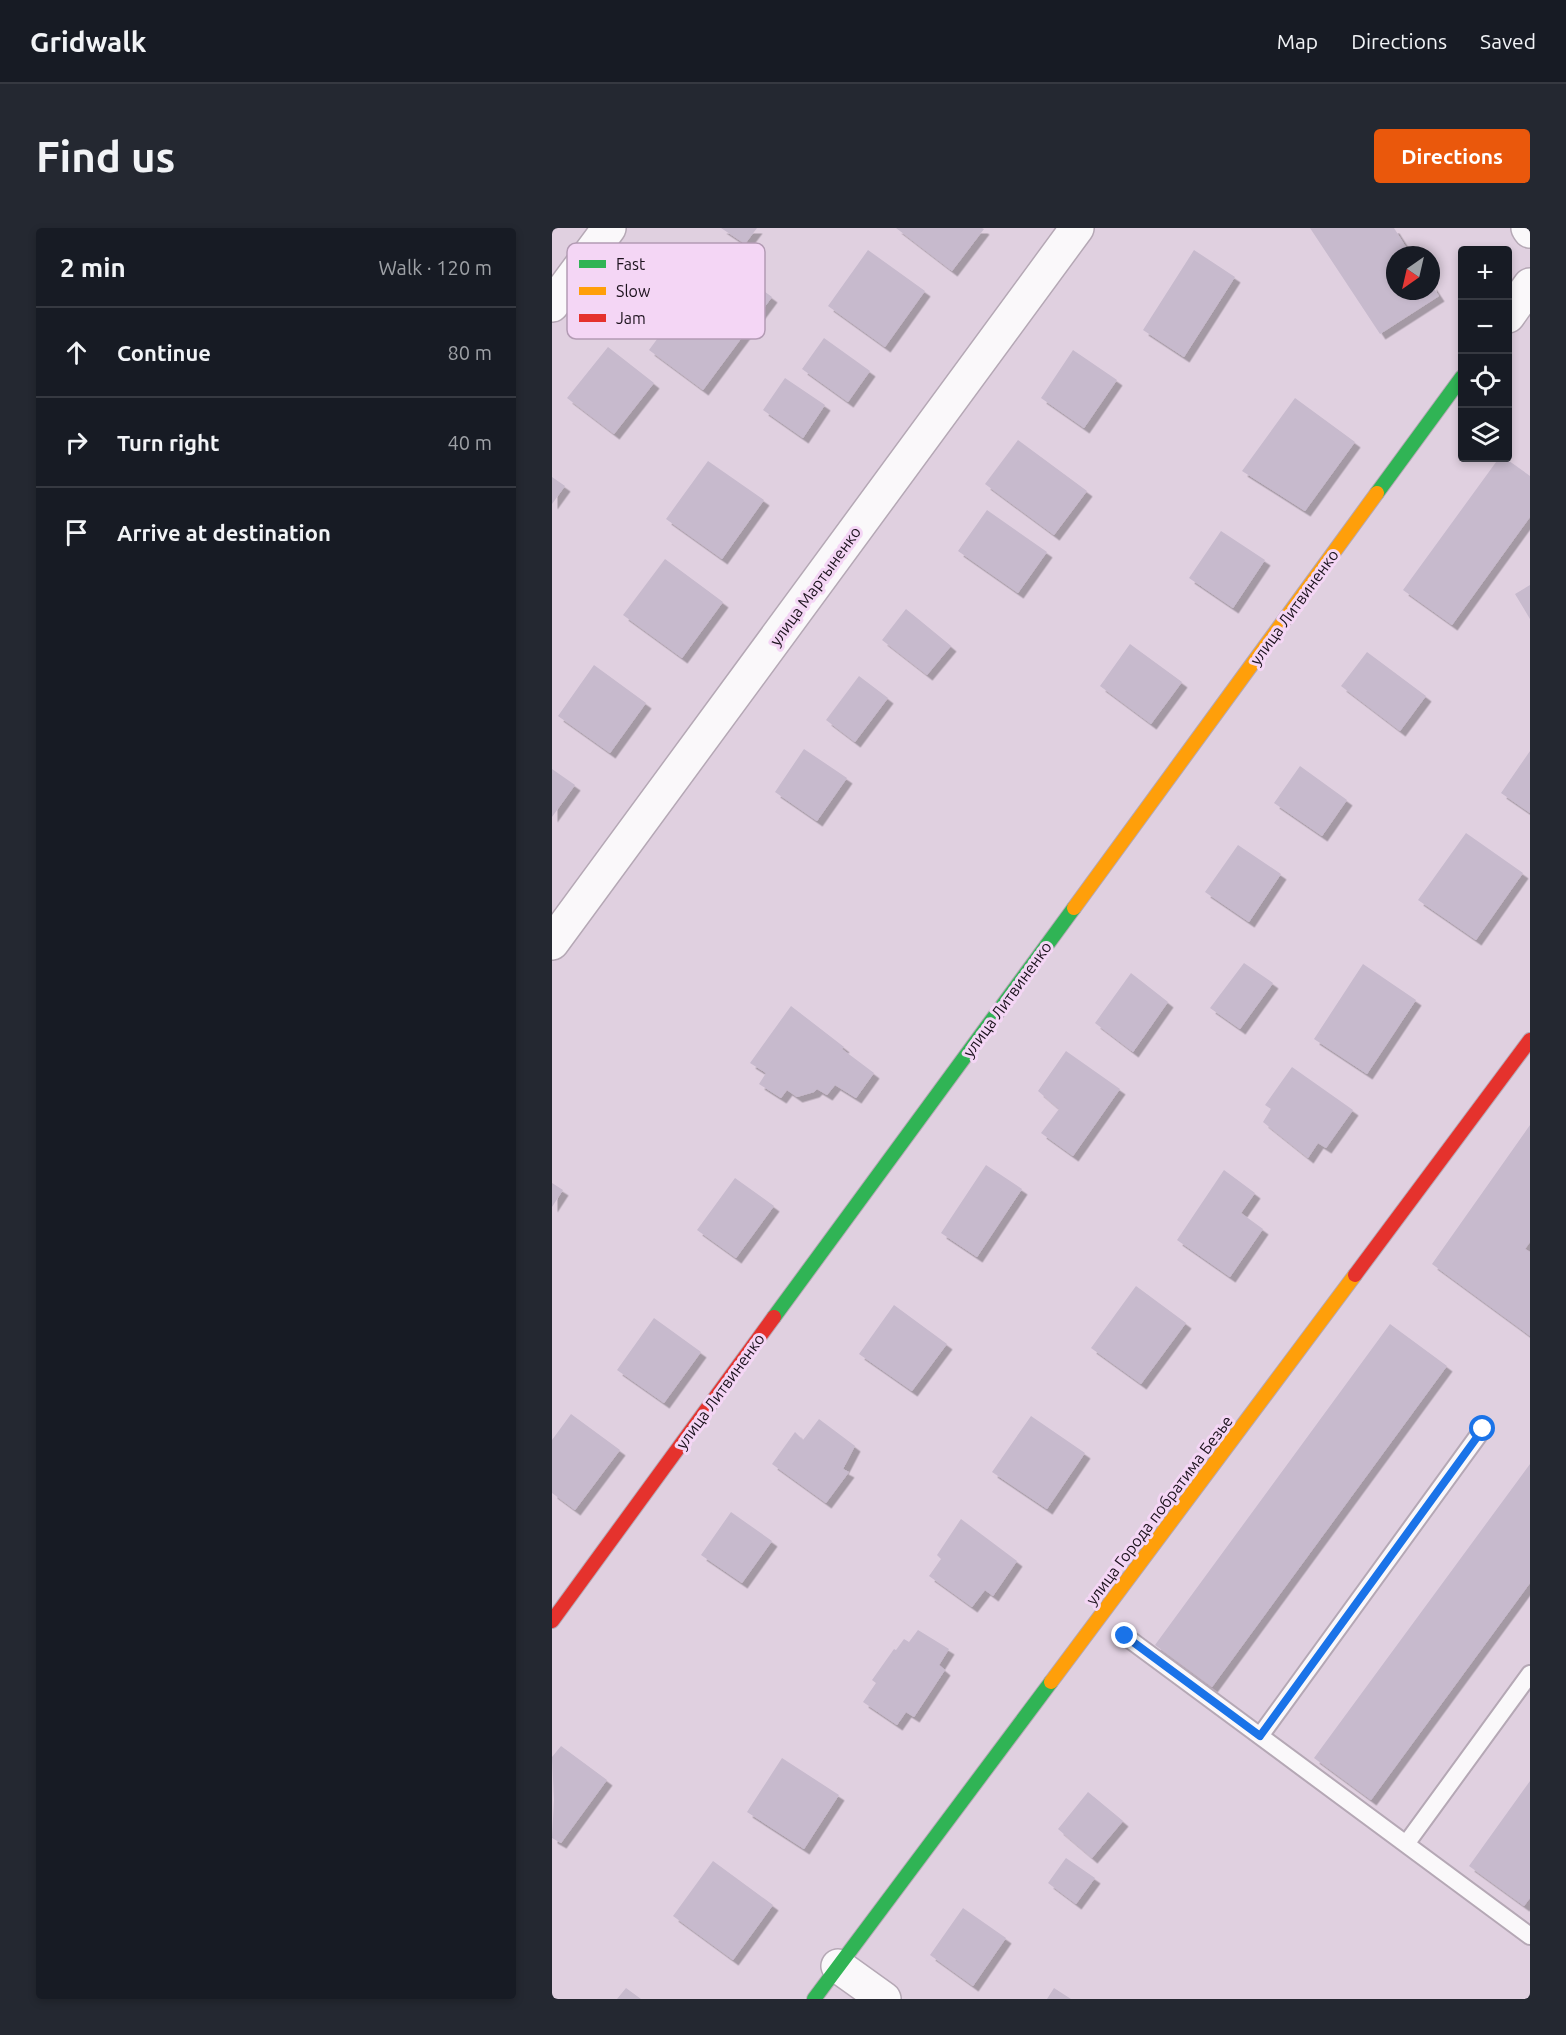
<!DOCTYPE html>
<html lang="en">
<head>
<meta charset="utf-8">
<style>
  :root { --surface:#171b24; --page:#242831; --text:#f1f3f6; --muted:#9ea1a6; --line:#363941; --accent:#ea580c }
  body { margin:0; font-family:Ubuntu,sans-serif; background:var(--page); color:var(--text) }
  .controls { position:absolute; right:18px; top:18px; display:grid; overflow:hidden; border-radius:6px; box-shadow:0 3px 9px #0003 }
  .controls button { width:54px; height:54px; display:grid; place-items:center; padding:0; border:0; border-bottom:2px solid var(--line); background:var(--surface); color:var(--text); font:30px sans-serif }
  .compass { position:absolute; left:834px; top:18px; width:54px; height:54px; border-radius:50%; background:var(--surface); box-shadow:0 3px 9px #0003; rotate:214deg }
  .stop { position:absolute; width:18px; height:18px; margin:-14px; border:4px solid #1a73e8; border-radius:50%; background:#fff }
  .stop.end { background:#1a73e8; border-color:#fff; box-shadow:0 2px 6px #0008 }
  .list { margin:0; padding:0; list-style:none }
  h2 { display:flex; justify-content:space-between; align-items:center; height:78px; margin:0; padding:0 24px; font-size:26px }
  h2 small { font-size:20px; font-weight:400; color:var(--muted) }
  .list li { display:grid; grid-template-columns:39px 1fr auto; gap:18px; align-items:center; box-sizing:border-box; height:90px; padding:0 24px; border-top:2px solid var(--line) }
  .list b { display:block; font-size:22px; white-space:nowrap }
  .list em { font-size:20px; font-style:normal; color:var(--muted) }
  .icon { flex:none; width:33px; height:33px; fill:none; stroke:currentColor; stroke-width:2; stroke-linecap:round; stroke-linejoin:round }
  .map { position:relative; flex:none; width:978px; height:1771px; overflow:hidden; border-radius:6px }
  header { display:flex; align-items:center; gap:36px; box-sizing:border-box; height:84px; padding:0 30px; background:var(--surface); border-bottom:2px solid var(--line) }
  header strong { font-size:28px }
  nav { display:flex; gap:33px; margin-inline-start:auto; font-size:21px }
  .intro { display:flex; align-items:center; justify-content:space-between; box-sizing:border-box; height:144px; padding:0 36px }
  h1 { margin:0; font-size:42px }
  .button { padding:15px 27px; border-radius:6px; background:var(--accent); color:#fff; font-size:21px; font-weight:700 }
  main { display:flex; gap:36px; padding:0 36px }
  aside { flex:1; background:var(--surface); border-radius:6px; box-shadow:0 3px 9px #0003 }
  .map>svg:first-child { display:block }
  .building { fill:#c7bacd; filter:url(#shadow) }
  .lines { fill:none; stroke-linecap:round; stroke-linejoin:round }
  .lane-casing { stroke:#b5a8b5; stroke-width:20 }
  .street-casing { stroke:#b5a8b5; stroke-width:36 }
  .fast-casing { stroke:#b5a8b5; stroke-width:16 }
  .slow-casing { stroke:#b5a8b5; stroke-width:16 }
  .jam-casing { stroke:#b5a8b5; stroke-width:16 }
  .lane { stroke:#faf8fa; stroke-width:16 }
  .street { stroke:#faf8fa; stroke-width:33 }
  .fast { stroke:#30b455; stroke-width:14 }
  .slow { stroke:#ff9f0a; stroke-width:14 }
  .jam { stroke:#e5322d; stroke-width:14 }
  .route { stroke:#1a73e8; stroke-width:8 }
  .labels { text-anchor:middle; dominant-baseline:central; stroke-width:6; stroke-linejoin:round; paint-order:stroke }
  .street-label { font-size:16px; fill:#1c121d; stroke:#f4d6f5 }
  .key { fill:#f4d6f5; stroke:#b39bb4; stroke-width:1.5 }
  .key-label { font-size:16px; fill:#1c121d }
</style>
</head>
<body>
<header>
<strong>Gridwalk</strong>
<nav><a>Map</a><a>Directions</a><a>Saved</a></nav>
</header>
<div class="intro"><h1>Find us</h1><a class="button">Directions</a></div>
<main>
<aside>
<h2>2 min<small>Walk · 120 m</small></h2>
<ul class="list">
<li><svg class="icon" aria-label="ahead" viewBox="0 0 24 24"><path d="M12 20V5M6 11l6-6 6 6"/></svg><div><b>Continue</b></div><em>80 m</em></li>
<li><svg class="icon" aria-label="right" viewBox="0 0 24 24"><path d="M7 20v-9h11M14 6l5 5-5 5"/></svg><div><b>Turn right</b></div><em>40 m</em></li>
<li><svg class="icon" aria-label="arrive" viewBox="0 0 24 24"><path d="M6 21V4h12l-3 4 3 4H6"/></svg><div><b>Arrive at destination</b></div></li>
</ul>
</aside>
<div class="map">
<svg width="978" height="1771" viewBox="0 0 978 1771">
  <defs>
    <filter id="shadow"><feDropShadow dx="5.5" dy="5.5" stdDeviation="0" flood-color="#0004"/></filter>
  </defs>
  <rect width="100%" height="100%" fill="#e0d0e0"/>
  <!-- building -->
  <path class="building" d="M169 0H205L193 16Z
    M344 0H430L432 1 400 43Z
    M758 0H842L859 27H843V63H879V56L887 68 828 106Z
    M316 22 373 63 333 119 276 78Z
    M642 22 683 49 632 129 591 102Z
    M166 29 220 69 151 162 97 122Z
    M272 110 318 143 296 174 250 141Z
    M56 119 102 155 62 206 15 170Z
    M521 122 565 152 532 200 489 170Z
    M233 150 273 177 251 210 211 182Z
    M743 170 803 214 753 283 690 243Z
    M466 212 535 263 502 307 433 256Z
    M947 230H953L978 248V289L900 397 851 362Z
    M156 233 212 272 170 331 114 291Z
    M0 249 13 258 0 276Z
    M435 282 495 324 466 365 406 323Z
    M669 303 713 332 681 380 637 350Z
    M113 331 171 374 130 430 71 387Z
    M978 357V391L963 366Z
    M354 381 399 418 375 447 330 412Z
    M578 416 630 454 599 496 548 458Z
    M815 424 874 468 848 503 789 458Z
    M42 437 94 475 58 525 6 488Z
    M307 448 336 470 303 514 274 492Z
    M252 521 295 550 265 593 223 564Z
    M978 523V585L949 565Z
    M748 538 795 572 770 608 722 575Z
    M0 541 23 557 0 589Z
    M914 605 971 645 924 712 866 672Z
    M686 617 729 646 697 694 653 664Z
    M692 735 721 755 688 801 658 780Z
    M811 736 864 772 815 846 762 811Z
    M579 745 616 774 581 824 543 795Z
    M239 778 292 819 290 821 322 845 304 870 283 857 275 867 265 861 262 864 245 869 235 862 229 870 207 856 214 845 198 835Z
    M514 823 568 861 521 928 489 905 507 881 486 863Z
    M740 839 801 882 774 920 766 915 756 930 711 894 719 881 713 877Z
    M978 897V1014L973 1021 978 1024V1108L880 1036Z
    M434 937 470 961 425 1029 389 1005Z
    M672 942 703 965 689 985 711 1001 678 1049 625 1012Z
    M183 950 222 978 184 1030 145 1002Z
    M0 955 11 962 0 979Z
    M584 1058 634 1095 589 1156 539 1120Z
    M342 1077 395 1116 360 1163 307 1126Z
    M102 1090 149 1124 112 1175 65 1142Z
    M838 1096 895 1138 660 1459 603 1417Z
    M19 1186 68 1222 23 1282 0 1265V1212Z
    M479 1188 533 1225 495 1281 440 1244Z
    M267 1191 303 1218 291 1241 297 1244 274 1275 220 1236 243 1204 251 1212Z
    M978 1236V1355L819 1572 762 1530Z
    M179 1284 220 1313 190 1355 149 1327Z
    M409 1291 465 1333 441 1368 433 1362 420 1379 377 1348 389 1331 385 1327Z
    M366 1402 397 1421 387 1437 393 1442 362 1489 354 1484 345 1497 311 1474 324 1455 320 1452 342 1421 344 1422 352 1411 357 1414Z
    M9 1518 55 1552 9 1615 0 1610 2 1572 0 1529Z
    M230 1530 287 1567 252 1621 195 1584Z
    M978 1553V1670L972 1678 917 1638Z
    M536 1564 571 1593 540 1630 506 1601Z
    M514 1630 543 1650 524 1676 496 1655Z
    M161 1633 221 1677 181 1732 121 1688Z
    M411 1680 454 1710 421 1758 378 1727Z
    M74 1760 89 1771H65Z
    M502 1760 519 1771H495Z"/>
  <g class="lines">
    <defs>
      <path id="lane" d="M573 1408 978 1708
        M708 1508 931 1201
        M854 1616 978 1446"/>
      <path id="street" d="M976 0 978 3
        M0 77 57 0
        M956 88 978 57
        M0 715 525 0
        M286 1738 332 1771"/>
      <path id="fast" d="M825 265 910 149
        M222 1089 522 680
        M262 1771 499 1454"/>
      <path id="slow" d="M522 680 825 265
        M499 1454 803 1047"/>
      <path id="jam" d="M803 1047 978 812
        M0 1393 222 1089"/>
    </defs>
    <!-- lane casing -->
    <use href="#lane" class="lane-casing"/>
    <!-- street casing -->
    <use href="#street" class="street-casing"/>
    <!-- fast casing -->
    <use href="#fast" class="fast-casing"/>
    <!-- slow casing -->
    <use href="#slow" class="slow-casing"/>
    <!-- jam casing -->
    <use href="#jam" class="jam-casing"/>
    <!-- lane -->
    <use href="#lane" class="lane"/>
    <!-- street -->
    <use href="#street" class="street"/>
    <!-- fast -->
    <use href="#fast" class="fast"/>
    <!-- slow -->
    <use href="#slow" class="slow"/>
    <!-- jam -->
    <use href="#jam" class="jam"/>
  </g>
  <g class="lines">
    <!-- route -->
    <path class="route" d="M573 1408 708 1508 931 1201"/>
  </g>
  <g class="labels">
    <!-- street labels -->
    <g class="street-label">
      <text transform="translate(263 358) rotate(-54)">улица Мартыненко</text>
      <text transform="translate(742 379) rotate(-54)">улица Литвиненко</text>
      <text transform="translate(455 771) rotate(-54)">улица Литвиненко</text>
      <text transform="translate(168 1163) rotate(-54)">улица Литвиненко</text>
      <text transform="translate(607 1282) rotate(-53)">улица Города побратима Безье</text>
    </g>
  </g>
  <!-- legend -->
  <rect x="15" y="15" width="198" height="96" rx="9" class="key"/>
  <rect x="27" y="32" width="27" height="8" fill="#30b455"/>
  <rect x="27" y="59" width="27" height="8" fill="#ff9f0a"/>
  <rect x="27" y="86" width="27" height="8" fill="#e5322d"/>
  <g class="key-label">
    <text x="64" y="42">Fast</text>
    <text x="64" y="69">Slow</text>
    <text x="64" y="96">Jam</text>
  </g>
</svg>
<div class="controls">
<button>+</button>
<button>−</button>
<button><svg class="icon" aria-label="locate" viewBox="0 0 24 24"><circle cx="12" cy="12" r="6"/><path d="M12 2v4M12 18v4M2 12h4M18 12h4"/></svg></button>
<button><svg class="icon" aria-label="layers" viewBox="0 0 24 24"><path d="M12 4l9 5-9 5-9-5zM3 14l9 5 9-5"/></svg></button>
</div>
<svg class="compass" viewBox="-18 -18 36 36"><path d="M0-13l5 13h-10z" fill="#e53935"/><path d="M0 13l5-13h-10z" fill="#9ea1a6"/></svg>
<div class="stop" style="left:931px;top:1201px"></div>
<div class="stop end" style="left:573px;top:1408px"></div>
</div>
</main>
</body>
</html>
